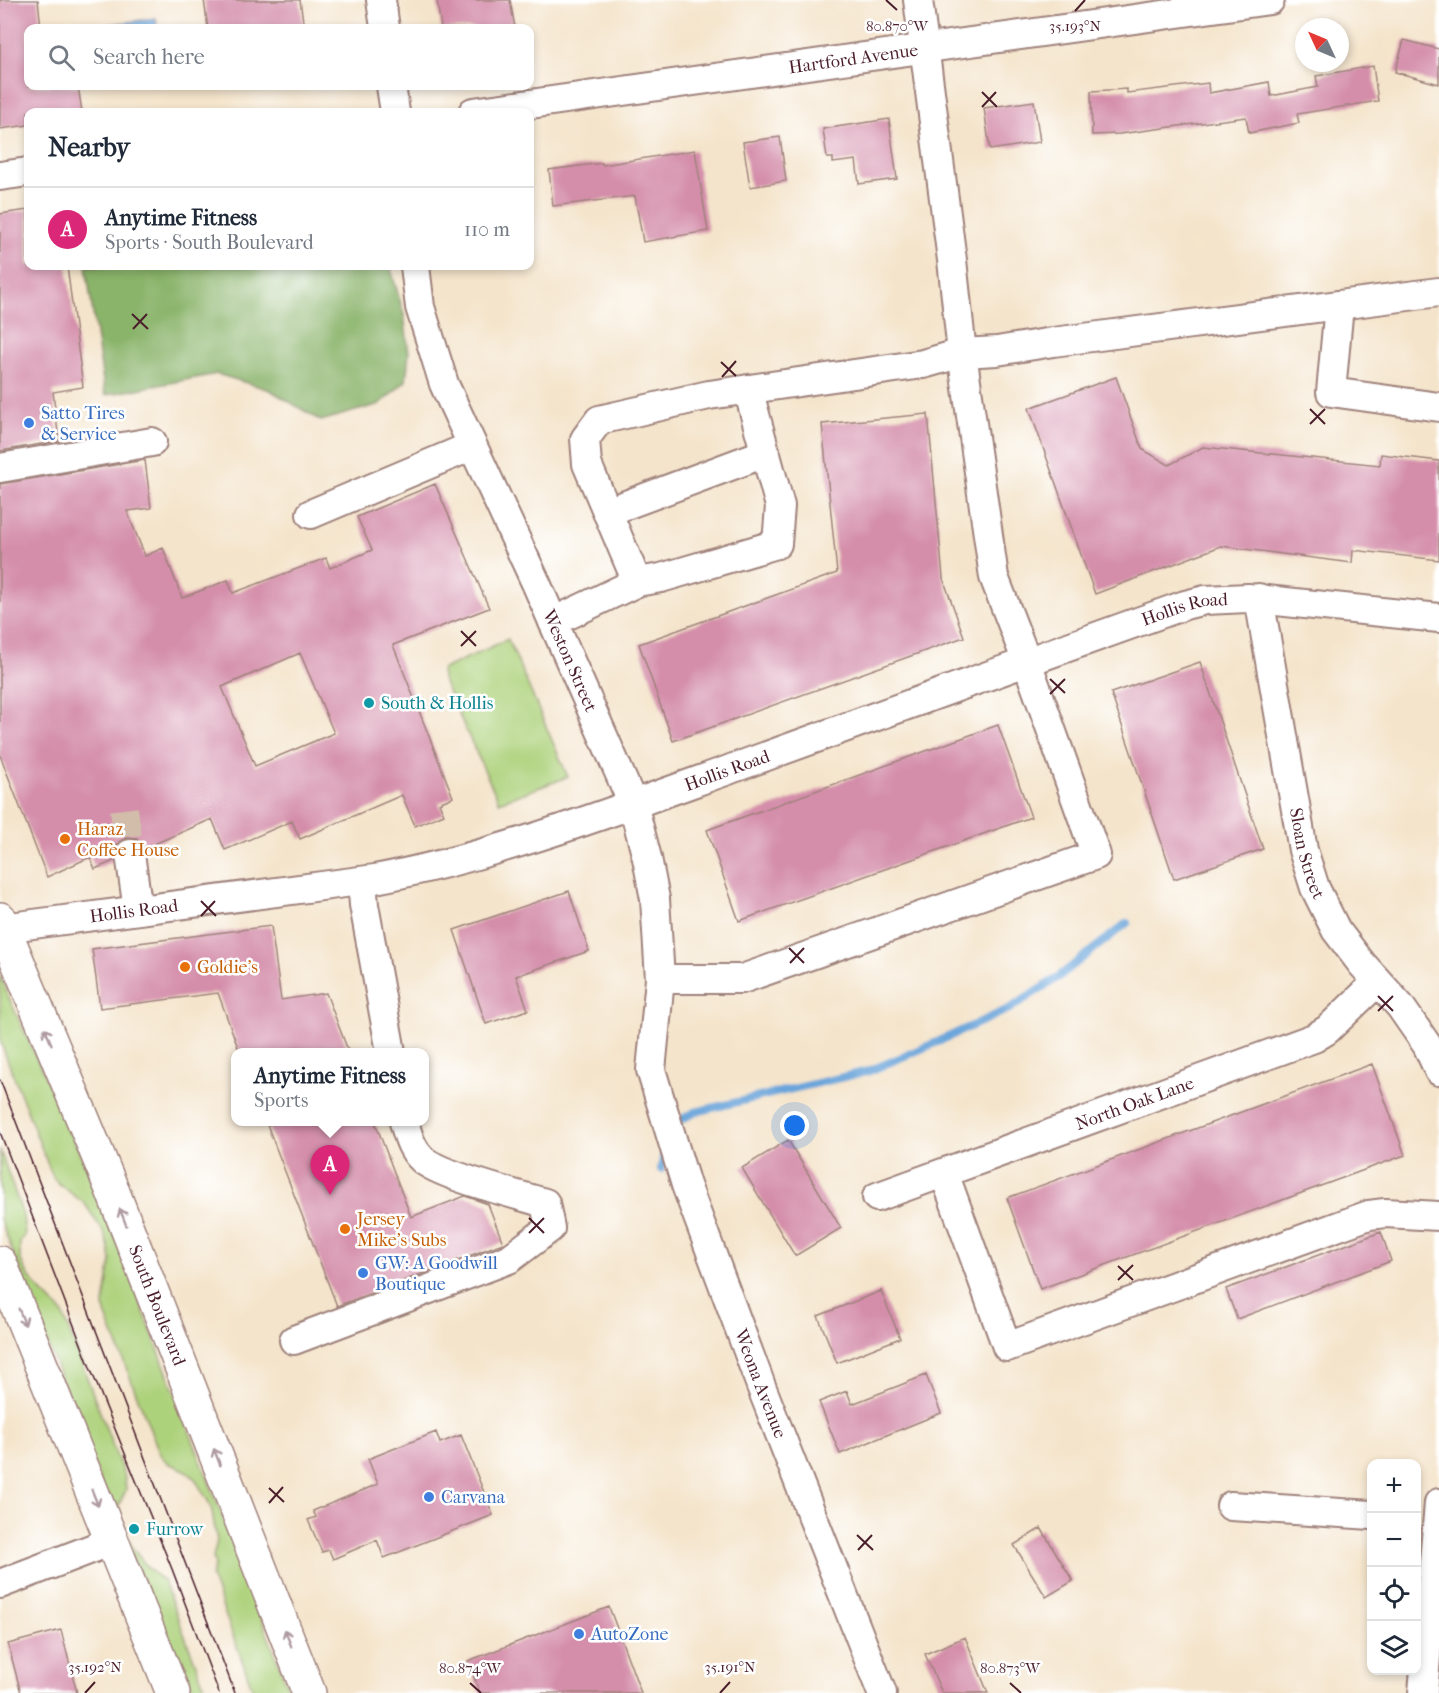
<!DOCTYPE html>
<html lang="en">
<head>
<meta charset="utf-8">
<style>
  :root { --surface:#fff; --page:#f6f6f7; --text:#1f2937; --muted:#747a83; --line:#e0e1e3; --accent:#db2777 }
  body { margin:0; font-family:"IM FELL French Canon",serif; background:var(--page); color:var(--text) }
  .controls { position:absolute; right:18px; bottom:18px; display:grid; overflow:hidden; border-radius:12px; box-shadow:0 3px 9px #0003 }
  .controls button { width:54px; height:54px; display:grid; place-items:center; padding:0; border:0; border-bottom:2px solid var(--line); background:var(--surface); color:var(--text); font:30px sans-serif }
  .compass { position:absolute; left:1295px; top:18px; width:54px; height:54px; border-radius:50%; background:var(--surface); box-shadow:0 3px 9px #0003; rotate:314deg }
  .you { position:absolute; left:795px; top:1126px; width:21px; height:21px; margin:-15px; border:4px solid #fff; border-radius:50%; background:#1a73e8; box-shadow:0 0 0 9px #1a73e833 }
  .badge { display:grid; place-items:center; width:39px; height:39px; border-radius:50%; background:var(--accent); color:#fff; font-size:20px; font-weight:700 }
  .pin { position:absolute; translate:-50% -50px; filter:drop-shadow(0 2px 3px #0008) }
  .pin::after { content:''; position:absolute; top:32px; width:21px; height:18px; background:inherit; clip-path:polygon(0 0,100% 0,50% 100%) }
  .popup { position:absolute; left:231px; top:1048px; width:198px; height:78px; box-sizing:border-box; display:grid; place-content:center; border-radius:12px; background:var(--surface); filter:drop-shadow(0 2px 4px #0005); font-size:20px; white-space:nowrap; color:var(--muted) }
  .popup b { font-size:22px; color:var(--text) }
  .popup::after { content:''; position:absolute; left:50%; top:100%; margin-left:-12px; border:12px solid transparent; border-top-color:var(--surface) }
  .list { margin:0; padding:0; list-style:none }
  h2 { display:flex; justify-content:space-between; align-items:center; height:78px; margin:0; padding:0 24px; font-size:26px }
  h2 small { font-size:20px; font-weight:400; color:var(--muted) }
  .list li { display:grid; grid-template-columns:39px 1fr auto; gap:18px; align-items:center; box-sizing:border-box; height:84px; padding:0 24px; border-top:2px solid var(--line) }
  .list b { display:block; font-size:22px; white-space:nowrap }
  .list p { margin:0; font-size:20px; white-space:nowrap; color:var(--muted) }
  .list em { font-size:20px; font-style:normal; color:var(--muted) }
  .icon { flex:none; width:33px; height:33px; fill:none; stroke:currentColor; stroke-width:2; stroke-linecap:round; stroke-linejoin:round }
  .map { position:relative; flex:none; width:1439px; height:1693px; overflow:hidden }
  .search { position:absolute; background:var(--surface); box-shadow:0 3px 9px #0003; left:24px; top:24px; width:510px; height:66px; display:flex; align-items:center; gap:15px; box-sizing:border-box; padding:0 21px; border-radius:12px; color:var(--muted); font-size:22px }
  .panel { position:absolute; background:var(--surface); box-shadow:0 3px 9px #0003; left:24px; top:108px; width:510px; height:162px; border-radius:12px }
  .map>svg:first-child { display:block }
  .green { fill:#add27b; stroke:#7c7853; stroke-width:1.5 }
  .forest { fill:#8ab46b; stroke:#6a6a4b; stroke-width:1.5 }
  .water { fill:#6aa5da; stroke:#5a6282; stroke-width:1.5 }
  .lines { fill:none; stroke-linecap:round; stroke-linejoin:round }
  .stream { stroke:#6aa5da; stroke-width:8 }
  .building { fill:#d48eaa; fill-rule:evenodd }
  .minor-tunnel { stroke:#d2bdab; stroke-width:28; stroke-dasharray:28 14; stroke-linecap:butt }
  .minor-casing { stroke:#9f827b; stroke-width:32 }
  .major-casing { stroke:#9f827b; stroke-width:36 }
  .minor { stroke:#fff; stroke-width:28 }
  .major { stroke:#fff; stroke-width:33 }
  .tram { stroke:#4a1f2b; stroke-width:1.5 }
  .oneway { stroke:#ae9aa0 }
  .ticks { fill:none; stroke:#4a1f2b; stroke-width:2 }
  .shop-dot { fill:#3f7fe0; stroke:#fff; stroke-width:2 }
  .culture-dot { fill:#0f9aa8; stroke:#fff; stroke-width:2 }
  .food-dot { fill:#e8710a; stroke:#fff; stroke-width:2 }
  .labels { text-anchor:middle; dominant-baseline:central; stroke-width:5; stroke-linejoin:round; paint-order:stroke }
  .street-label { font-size:18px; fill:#4a1f2b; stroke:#fff }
  .shop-label { font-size:18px; fill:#366cbe; stroke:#fff; text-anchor:start }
  .culture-label { font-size:18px; fill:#0d838f; stroke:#fff; text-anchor:start }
  .food-label { font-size:18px; fill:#c56008; stroke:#fff; text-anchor:start }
  .ticks-label { font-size:15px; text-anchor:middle; fill:#4a1f2b; stroke:#fff; stroke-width:5; stroke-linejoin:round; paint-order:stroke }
</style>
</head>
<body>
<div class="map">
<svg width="1439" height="1693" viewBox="0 0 1439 1693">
  <rect width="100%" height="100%" fill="#fff"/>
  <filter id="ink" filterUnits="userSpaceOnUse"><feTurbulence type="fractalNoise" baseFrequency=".0167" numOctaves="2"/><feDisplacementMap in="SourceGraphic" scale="12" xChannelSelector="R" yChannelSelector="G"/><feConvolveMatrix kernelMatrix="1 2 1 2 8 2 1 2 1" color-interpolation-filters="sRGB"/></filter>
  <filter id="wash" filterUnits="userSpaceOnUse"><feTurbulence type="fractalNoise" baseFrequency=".008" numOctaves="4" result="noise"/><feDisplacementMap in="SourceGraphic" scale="24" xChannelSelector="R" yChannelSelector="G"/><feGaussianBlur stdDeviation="1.35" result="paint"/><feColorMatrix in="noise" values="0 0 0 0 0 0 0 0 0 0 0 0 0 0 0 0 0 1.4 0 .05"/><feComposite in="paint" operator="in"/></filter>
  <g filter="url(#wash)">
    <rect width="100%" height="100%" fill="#f4e4cb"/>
    <!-- green -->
    <path class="green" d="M508 639 568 777 499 802 442 678 441 670Z
      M0 974 9 998 97 1190 290 1693H254L211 1576 215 1565 213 1557 217 1541 211 1506 195 1479 185 1470 168 1463 161 1456 157 1447 105 1313 104 1304 111 1260 109 1248 104 1233 85 1204 64 1188 54 1179 50 1170 0 1041Z
      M0 1150 23 1215 25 1234 20 1242V1258L26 1272 38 1288 62 1312 125 1478 126 1490 119 1505V1514L123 1527 134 1550 148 1568 164 1582 207 1693H195L115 1520 0 1219Z"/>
    <!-- forest -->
    <path class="forest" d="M86 266H390L404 315 409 353 406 381 380 404 321 421 270 390 217 374 105 395Z"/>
    <!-- water -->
    <path class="water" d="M156 18 157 28H101V26Z"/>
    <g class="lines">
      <!-- stream -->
      <path class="stream" d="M673 1124 695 1112 869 1071 935 1043 1011 1008 1057 978 1127 923
        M661 1169 665 1149"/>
    </g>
    <g id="blocks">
      <!-- building -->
      <path class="building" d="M0 0H38L41 28H28V86H78L82 112H28V125L0 129Z
        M204 0H300L304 28H208Z
        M437 0H510L515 28H441Z
        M1404 40 1439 49V84L1395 72Z
        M1373 66 1378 101 1297 114 1299 123 1249 133 1246 117 1119 134 1092 135 1091 91 1127 89V93L1208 83 1209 93 1269 82 1271 96 1318 87 1316 76Z
        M1034 101 1040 142 990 150 984 108Z
        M889 119 897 179 859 184 856 160 833 163V158H827L823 129Z
        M780 137 786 181 750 187 743 142Z
        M695 150 708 231 643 242 635 196 553 206 549 170 602 163 603 165Z
        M28 210V266H67L83 387 53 392 59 441 0 451V214Z
        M1116 377 1142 449 1169 465 1203 447 1380 465 1381 454 1439 461V560L1353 550 1352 563 1221 546 1095 594 1029 408Z
        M928 414 943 578 964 637 673 741 639 644 837 573 822 424Z
        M145 460 151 508 127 511 145 556 163 548 182 598 228 580 233 593 326 558 330 568 372 550 357 517 435 484 489 608 393 645 453 797 439 803 444 814 415 826 402 795 300 839 292 821 225 850 212 819 145 848 137 839 127 838 120 841 115 847 114 861 95 869 90 857 47 877 0 755V484ZM300 653 334 733 255 766 222 687Z
        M1200 662 1263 849 1174 879 1111 693Z
        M998 725 1031 817 739 921 707 830Z
        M569 891 589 951 516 976 528 1010 486 1024 454 930Z
        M271 926 281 1000 326 993 349 1053H240L218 993 100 1008 92 949Z
        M1372 1064 1405 1155 1040 1289 1007 1198Z
        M266 1122H375L411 1217 465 1196 488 1204 503 1243 337 1306Z
        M788 1140 841 1228 795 1256 742 1168Z
        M1381 1232 1391 1261 1237 1319 1226 1289Z
        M881 1291 900 1338 837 1363 818 1316Z
        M926 1375 941 1413 840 1454 819 1402 847 1391 852 1404Z
        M436 1432 440 1443 461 1435 493 1515 384 1558 377 1540 333 1559 329 1550 322 1552 308 1520 316 1517 313 1511 378 1484 368 1459Z
        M1041 1528 1073 1581 1046 1597 1014 1545Z
        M609 1607 641 1693H480L468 1661Z
        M61 1630 77 1693H21L8 1644Z
        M965 1637 988 1693H942L925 1654Z"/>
    </g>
  </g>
  <g filter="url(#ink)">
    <use href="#blocks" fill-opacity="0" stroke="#9f827b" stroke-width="1.5"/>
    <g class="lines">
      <!-- minor-tunnel -->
      <path class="minor-tunnel" d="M124 809 130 854"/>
      <defs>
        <g id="minor">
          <path d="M381 0 385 28"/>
          <path d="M391 86 395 112"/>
          <path id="s1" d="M473 112 1270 0"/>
          <path d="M0 176 28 172"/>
          <path id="s2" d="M415 266 420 307 444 384 536 583 633 804 647 858 655 899 660 979 651 1070 686 1185 761 1386 882 1693"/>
          <path d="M1339 305 1331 392 1439 407"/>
          <path d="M748 389 780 506 777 544 661 578 637 582 587 464 585 439 599 420 709 395 923 364 962 353 997 351 1053 342 1439 292"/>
          <path d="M0 468 152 442"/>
          <path d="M607 512 765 453"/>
          <path d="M311 514 472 446"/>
          <path id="s3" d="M1259 598 1303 850 1315 888 1336 930 1362 964 1400 1006 1427 1045 1439 1071"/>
          <path d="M553 622 637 582"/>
          <path d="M130 854 138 910"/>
          <path d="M362 881 364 905 391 1052"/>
          <path id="s4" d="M3 928 375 879C501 855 622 808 742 765 890 711 1037 658 1185 605L1205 600 1248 598 1439 618"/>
          <path d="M660 979H742L1096 855 1027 662 994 577 962 353 952 260 918 0"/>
          <path d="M944 1173 1007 1347 1369 1215 1385 1213 1439 1216"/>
          <path id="s5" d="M877 1197 1314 1038 1327 1030 1377 982"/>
          <path d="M294 1340 509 1259 550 1228 545 1203C519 1195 438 1175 422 1159 411 1149 408 1135 404 1122"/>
          <path d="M1231 1506 1372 1515"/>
          <path d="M0 1584 112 1541"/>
          <path d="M1423 1693 1439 1503"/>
        </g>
        <g id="major">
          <path id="s6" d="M0 919 111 1187 309 1693"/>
          <path d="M0 1263 173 1693"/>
        </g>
      </defs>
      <!-- minor casing -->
      <use href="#minor" class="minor-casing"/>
      <!-- major casing -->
      <use href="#major" class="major-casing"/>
      <!-- minor -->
      <use href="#minor" class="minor"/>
      <!-- major -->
      <use href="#major" class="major"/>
      <!-- tram -->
      <path class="tram" d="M0 1080 235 1693
        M0 1132 91 1370 172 1569 219 1693"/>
    </g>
    <!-- one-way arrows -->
    <defs><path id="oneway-shaft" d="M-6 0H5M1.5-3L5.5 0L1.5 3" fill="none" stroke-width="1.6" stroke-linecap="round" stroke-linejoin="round" transform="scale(1.5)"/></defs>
    <g class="oneway">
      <use href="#oneway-shaft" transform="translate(48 1036) rotate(-113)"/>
      <use href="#oneway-shaft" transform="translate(123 1217) rotate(-111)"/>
      <use href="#oneway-shaft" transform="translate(22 1317) rotate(68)"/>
      <use href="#oneway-shaft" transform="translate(217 1457) rotate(-111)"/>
      <use href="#oneway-shaft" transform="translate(95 1498) rotate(68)"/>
      <use href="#oneway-shaft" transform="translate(288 1638) rotate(-111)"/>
    </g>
  </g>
  <!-- ticks -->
  <path class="ticks" d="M886 0 897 10M1075 11 1085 0M982 92 997 107M982 107 996 92M132 314 148 329M133 329 147 314M721 362 736 376M722 377 736 361M1310 409 1325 424M1310 424 1325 409M461 631 476 646M461 646 476 631M1050 679 1065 693M1050 694 1065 679M201 901 216 916M201 916 215 901M789 948 804 963M790 963 804 948M1378 996 1393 1011M1378 1011 1393 996M529 1218 544 1233M529 1233 544 1218M1118 1266 1133 1280M1118 1280 1133 1265M269 1488 284 1502M269 1503 283 1487M857 1535 873 1550M858 1550 872 1535M470 1683 481 1693M1010 1683 1021 1693M85 1693 95 1682M720 1693 730 1682"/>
  <!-- markers -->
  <g class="shop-dot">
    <circle cx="29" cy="423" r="6"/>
    <circle cx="363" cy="1273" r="6"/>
    <circle cx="429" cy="1497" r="6"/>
    <circle cx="579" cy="1634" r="6"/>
  </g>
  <g class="culture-dot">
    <circle cx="369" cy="703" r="6"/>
    <circle cx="134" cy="1529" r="6"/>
  </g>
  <g class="food-dot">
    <circle cx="65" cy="839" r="6"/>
    <circle cx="185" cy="967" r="6"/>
    <circle cx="345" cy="1229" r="6"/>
  </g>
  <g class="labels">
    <!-- street labels -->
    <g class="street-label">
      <text stroke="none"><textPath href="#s1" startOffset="384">Hartford Avenue</textPath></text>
      <text stroke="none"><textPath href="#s4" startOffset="1230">Hollis Road</textPath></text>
      <text stroke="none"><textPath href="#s2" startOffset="426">Weston Street</textPath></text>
      <text stroke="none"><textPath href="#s4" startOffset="744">Hollis Road</textPath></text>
      <text stroke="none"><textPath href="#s3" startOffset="260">Sloan Street</textPath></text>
      <text stroke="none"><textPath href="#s4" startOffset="132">Hollis Road</textPath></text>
      <text stroke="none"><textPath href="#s5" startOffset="274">North Oak Lane</textPath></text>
      <text stroke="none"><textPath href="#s6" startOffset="417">South Boulevard</textPath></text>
      <text stroke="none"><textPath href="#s2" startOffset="1184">Weona Avenue</textPath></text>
    </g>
    <!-- shop labels -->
    <g class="shop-label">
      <text x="41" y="413">Satto Tires<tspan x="41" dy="21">&amp; Service</tspan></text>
      <text x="375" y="1263">GW: A Goodwill<tspan x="375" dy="21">Boutique</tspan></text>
      <text x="441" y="1497">Carvana</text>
      <text x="591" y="1634">AutoZone</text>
    </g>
    <!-- culture labels -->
    <g class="culture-label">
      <text x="381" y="703">South &amp; Hollis</text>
      <text x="146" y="1529">Furrow</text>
    </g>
    <!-- food labels -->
    <g class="food-label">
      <text x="77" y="829">Haraz<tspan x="77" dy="21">Coffee House</tspan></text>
      <text x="197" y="967">Goldie's</text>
      <text x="357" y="1219">Jersey<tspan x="357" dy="21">Mike's Subs</tspan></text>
    </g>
  </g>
  <g class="ticks-label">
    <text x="897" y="31">80.870°W</text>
    <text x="1075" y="31">35.193°N</text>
    <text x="95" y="1672">35.192°N</text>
    <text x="730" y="1672">35.191°N</text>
    <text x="470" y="1673">80.874°W</text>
    <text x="1010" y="1673">80.873°W</text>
  </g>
</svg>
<div class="controls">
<button>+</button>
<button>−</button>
<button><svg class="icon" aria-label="locate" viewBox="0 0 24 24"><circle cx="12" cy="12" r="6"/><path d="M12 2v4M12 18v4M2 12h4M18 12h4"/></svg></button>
<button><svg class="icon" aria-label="layers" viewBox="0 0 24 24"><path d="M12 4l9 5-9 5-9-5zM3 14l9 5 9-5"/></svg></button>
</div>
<svg class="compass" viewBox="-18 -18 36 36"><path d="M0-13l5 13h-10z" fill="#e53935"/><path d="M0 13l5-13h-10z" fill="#747a83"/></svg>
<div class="you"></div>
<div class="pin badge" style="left:330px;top:1195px">A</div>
<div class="popup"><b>Anytime Fitness</b>Sports</div>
<div class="search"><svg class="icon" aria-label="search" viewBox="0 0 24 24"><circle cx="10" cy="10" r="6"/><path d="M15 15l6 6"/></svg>Search here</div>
<section class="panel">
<h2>Nearby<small></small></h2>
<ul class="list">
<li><span class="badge">A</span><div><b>Anytime Fitness</b><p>Sports · South Boulevard</p></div><em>110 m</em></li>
</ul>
</section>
</div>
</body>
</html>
